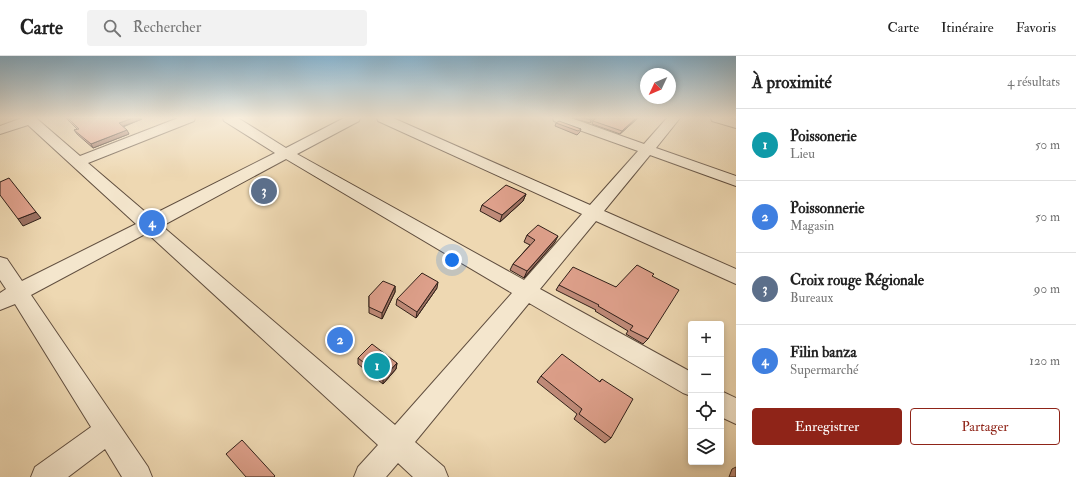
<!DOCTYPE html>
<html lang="fr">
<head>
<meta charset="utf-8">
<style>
  :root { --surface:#fff; --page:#f2f2f2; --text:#222; --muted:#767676; --line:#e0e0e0; --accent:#8f2418 }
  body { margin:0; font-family:"IM FELL Double Pica",serif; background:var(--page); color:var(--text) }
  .controls { position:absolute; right:12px; bottom:12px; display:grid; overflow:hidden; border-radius:4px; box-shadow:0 2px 6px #0003 }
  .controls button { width:36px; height:36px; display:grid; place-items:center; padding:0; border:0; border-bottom:1px solid var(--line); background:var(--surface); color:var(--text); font:20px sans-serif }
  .compass { position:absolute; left:640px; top:12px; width:36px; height:36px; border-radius:50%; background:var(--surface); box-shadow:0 2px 6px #0003; rotate:226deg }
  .you { position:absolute; left:452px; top:204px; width:14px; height:14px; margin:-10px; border:3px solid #fff; border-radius:50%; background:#1a73e8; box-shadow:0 0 0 6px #1a73e833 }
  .badge { display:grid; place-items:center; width:26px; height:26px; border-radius:50%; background:var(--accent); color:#fff; font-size:13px; font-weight:700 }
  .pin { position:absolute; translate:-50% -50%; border:2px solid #fff; box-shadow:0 1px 4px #0006 }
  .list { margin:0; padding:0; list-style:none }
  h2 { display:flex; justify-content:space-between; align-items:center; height:52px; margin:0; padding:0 16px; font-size:17px }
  h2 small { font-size:13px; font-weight:400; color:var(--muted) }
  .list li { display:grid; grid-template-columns:26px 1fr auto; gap:12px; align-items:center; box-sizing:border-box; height:72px; padding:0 16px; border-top:1px solid var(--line) }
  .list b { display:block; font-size:15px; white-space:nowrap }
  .list p { margin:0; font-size:13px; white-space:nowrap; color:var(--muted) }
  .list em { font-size:13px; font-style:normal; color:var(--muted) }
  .actions { display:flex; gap:8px; padding:12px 16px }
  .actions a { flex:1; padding:9px 0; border:1px solid var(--accent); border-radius:4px; text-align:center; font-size:14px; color:var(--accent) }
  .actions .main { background:var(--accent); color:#fff }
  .icon { flex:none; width:22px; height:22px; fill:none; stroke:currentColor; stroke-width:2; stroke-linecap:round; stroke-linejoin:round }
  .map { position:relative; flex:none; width:736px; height:421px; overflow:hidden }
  header { display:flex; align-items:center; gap:24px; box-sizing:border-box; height:56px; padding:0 20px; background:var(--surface); border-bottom:1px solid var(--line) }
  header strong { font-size:19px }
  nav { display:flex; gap:22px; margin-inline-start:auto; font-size:14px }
  .search { width:280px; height:36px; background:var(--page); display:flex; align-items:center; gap:10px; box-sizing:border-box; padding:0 14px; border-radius:4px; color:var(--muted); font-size:15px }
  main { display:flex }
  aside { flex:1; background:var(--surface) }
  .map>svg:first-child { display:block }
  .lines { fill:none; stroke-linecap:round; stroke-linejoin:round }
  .street-casing { stroke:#604e3f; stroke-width:2 }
  .street { fill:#f4e6cd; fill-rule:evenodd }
  .wall { fill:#bf8a78; stroke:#312019 }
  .shaded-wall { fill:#9b7061; stroke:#312019 }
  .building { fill:#dea08b; stroke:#312019 }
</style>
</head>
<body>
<header>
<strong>Carte</strong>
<div class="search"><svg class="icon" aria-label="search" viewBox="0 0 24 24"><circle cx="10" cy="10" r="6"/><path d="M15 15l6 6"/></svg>Rechercher</div>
<nav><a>Carte</a><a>Itinéraire</a><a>Favoris</a></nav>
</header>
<main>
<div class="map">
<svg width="736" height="421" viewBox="0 0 736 421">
  <rect width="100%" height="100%" fill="#eed8b2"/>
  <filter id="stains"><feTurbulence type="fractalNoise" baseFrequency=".005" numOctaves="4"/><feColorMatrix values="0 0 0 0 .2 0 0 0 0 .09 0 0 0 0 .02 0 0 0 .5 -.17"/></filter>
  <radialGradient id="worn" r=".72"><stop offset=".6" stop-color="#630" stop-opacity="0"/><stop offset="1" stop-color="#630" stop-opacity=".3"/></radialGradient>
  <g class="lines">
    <defs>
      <path id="street" d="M22 62H36L80 100 178 62H195L194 65 88 107 150 160 275 97 224 65 223 62H238L286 92 344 62H360L359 65 297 98 524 224 582 158 378 65 377 62H393L590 149 638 95 554 65 553 62H571L644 88 667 62H680L656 92 736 120V130L650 99 604 155 736 213V228L596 165 540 233 691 316V340L683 337 529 247 415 386 444 411 448 421H413L398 407 386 421H354L358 411 378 389 147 177 31 239 148 411 152 421H122L105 393 68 421H31L35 411 91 371 15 248 0 254V237L6 233 0 224V201L7 203 22 225 136 168 28 69 0 78V70ZM286 103 512 237 395 369 162 170Z
        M711 62H730L736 64V72L712 65Z
        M721 335 736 342V368L721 361Z"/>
    </defs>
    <!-- street casing -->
    <use href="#street" class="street-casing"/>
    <!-- street -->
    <use href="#street" class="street"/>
  </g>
  <!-- wall -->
  <path class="wall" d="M66 62H141L142 63 123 71 129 78 93 92 77 78 74 74 77 73Z
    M572 62H596L590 67Z
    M596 62H638L620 78 592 68 593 65Z
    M556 67 581 73 580 76 577 79 555 70Z
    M526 138 523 145 500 166 480 155 482 149Z
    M527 179 555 186 524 222 510 214 513 208 530 189 524 186Z
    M652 220 648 283 643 288 626 278 628 275 595 255 596 254 556 234 559 229 616 231Z
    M395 230V236L382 263 369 257V240Z
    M437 232 416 262 396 249 397 243Z
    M358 302 397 307 396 313 383 328 358 308Z
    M541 320 599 326 602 323 611 382 605 387 574 363 577 358 537 326Z
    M736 411V421H729L732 413Z"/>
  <!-- shaded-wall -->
  <path class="shaded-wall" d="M133 62H141L142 63 121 71 119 67Z
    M593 62H596L590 67 591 64Z
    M636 62H638L620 78 622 75Z
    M127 74 129 78 93 92 91 88Z
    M526 138 523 145 500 166 502 159Z
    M36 156 41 162 23 170 18 163Z
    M558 180 555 186 524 222 527 215Z
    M438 226 437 232 416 262 417 256Z
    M395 230V236L382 263V257Z
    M397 307 396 313 383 328V322Z"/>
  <!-- building -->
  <path class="building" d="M68 62H133L119 67 127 74 91 88 74 74 79 73Z
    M584 62H593L591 64Z
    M596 62H636L622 75 593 65Z
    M559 65 581 73 578 75 556 67Z
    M9 122 36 156 18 163 0 139V126Z
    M506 129 526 138 502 159 482 149Z
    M538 169 558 180 527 215 513 208 535 184 527 179Z
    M637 209 654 218 652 220 679 234 648 283 630 274 633 270 598 250 599 249 559 229 573 211 616 231Z
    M422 217 438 226 417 256 397 243Z
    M383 225 395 230 382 257 369 251V240Z
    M372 288 397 307 383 322 358 302Z
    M562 298 600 326 602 323 633 343 611 382 579 358 582 353 541 320Z
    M242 384 275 420 274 421H246L226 398Z"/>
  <!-- sky -->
  <linearGradient id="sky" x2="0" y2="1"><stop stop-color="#89b6d2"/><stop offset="0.51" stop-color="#f7eddc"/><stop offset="1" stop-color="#f7eddc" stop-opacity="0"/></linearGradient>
  <rect width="736" height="121" fill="url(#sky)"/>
  <rect width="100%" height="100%" filter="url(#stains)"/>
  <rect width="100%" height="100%" fill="url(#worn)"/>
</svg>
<div class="controls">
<button>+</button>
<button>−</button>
<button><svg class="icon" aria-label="locate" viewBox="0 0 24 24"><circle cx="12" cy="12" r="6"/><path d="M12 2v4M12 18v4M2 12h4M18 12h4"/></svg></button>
<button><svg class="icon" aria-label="layers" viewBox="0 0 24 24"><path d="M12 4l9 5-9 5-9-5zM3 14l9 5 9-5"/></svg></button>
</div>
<svg class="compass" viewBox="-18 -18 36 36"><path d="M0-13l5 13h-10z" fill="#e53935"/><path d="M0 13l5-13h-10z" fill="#767676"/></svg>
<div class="you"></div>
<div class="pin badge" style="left:377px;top:310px;background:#0f9aa8">1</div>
<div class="pin badge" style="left:340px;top:284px;background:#3f7fe0">2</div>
<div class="pin badge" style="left:264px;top:135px;background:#5c6f8a">3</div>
<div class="pin badge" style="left:152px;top:167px;background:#3f7fe0">4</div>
</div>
<aside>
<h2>À proximité<small>4 résultats</small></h2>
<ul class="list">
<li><span class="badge" style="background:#0f9aa8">1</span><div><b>Poissonerie</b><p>Lieu</p></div><em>50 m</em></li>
<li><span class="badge" style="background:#3f7fe0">2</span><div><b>Poissonnerie</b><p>Magasin</p></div><em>50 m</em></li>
<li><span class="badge" style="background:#5c6f8a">3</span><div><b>Croix rouge Régionale</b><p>Bureaux</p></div><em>90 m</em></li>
<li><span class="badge" style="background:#3f7fe0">4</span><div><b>Filin banza</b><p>Supermarché</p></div><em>120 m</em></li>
</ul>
<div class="actions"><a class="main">Enregistrer</a><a>Partager</a></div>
</aside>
</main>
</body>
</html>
